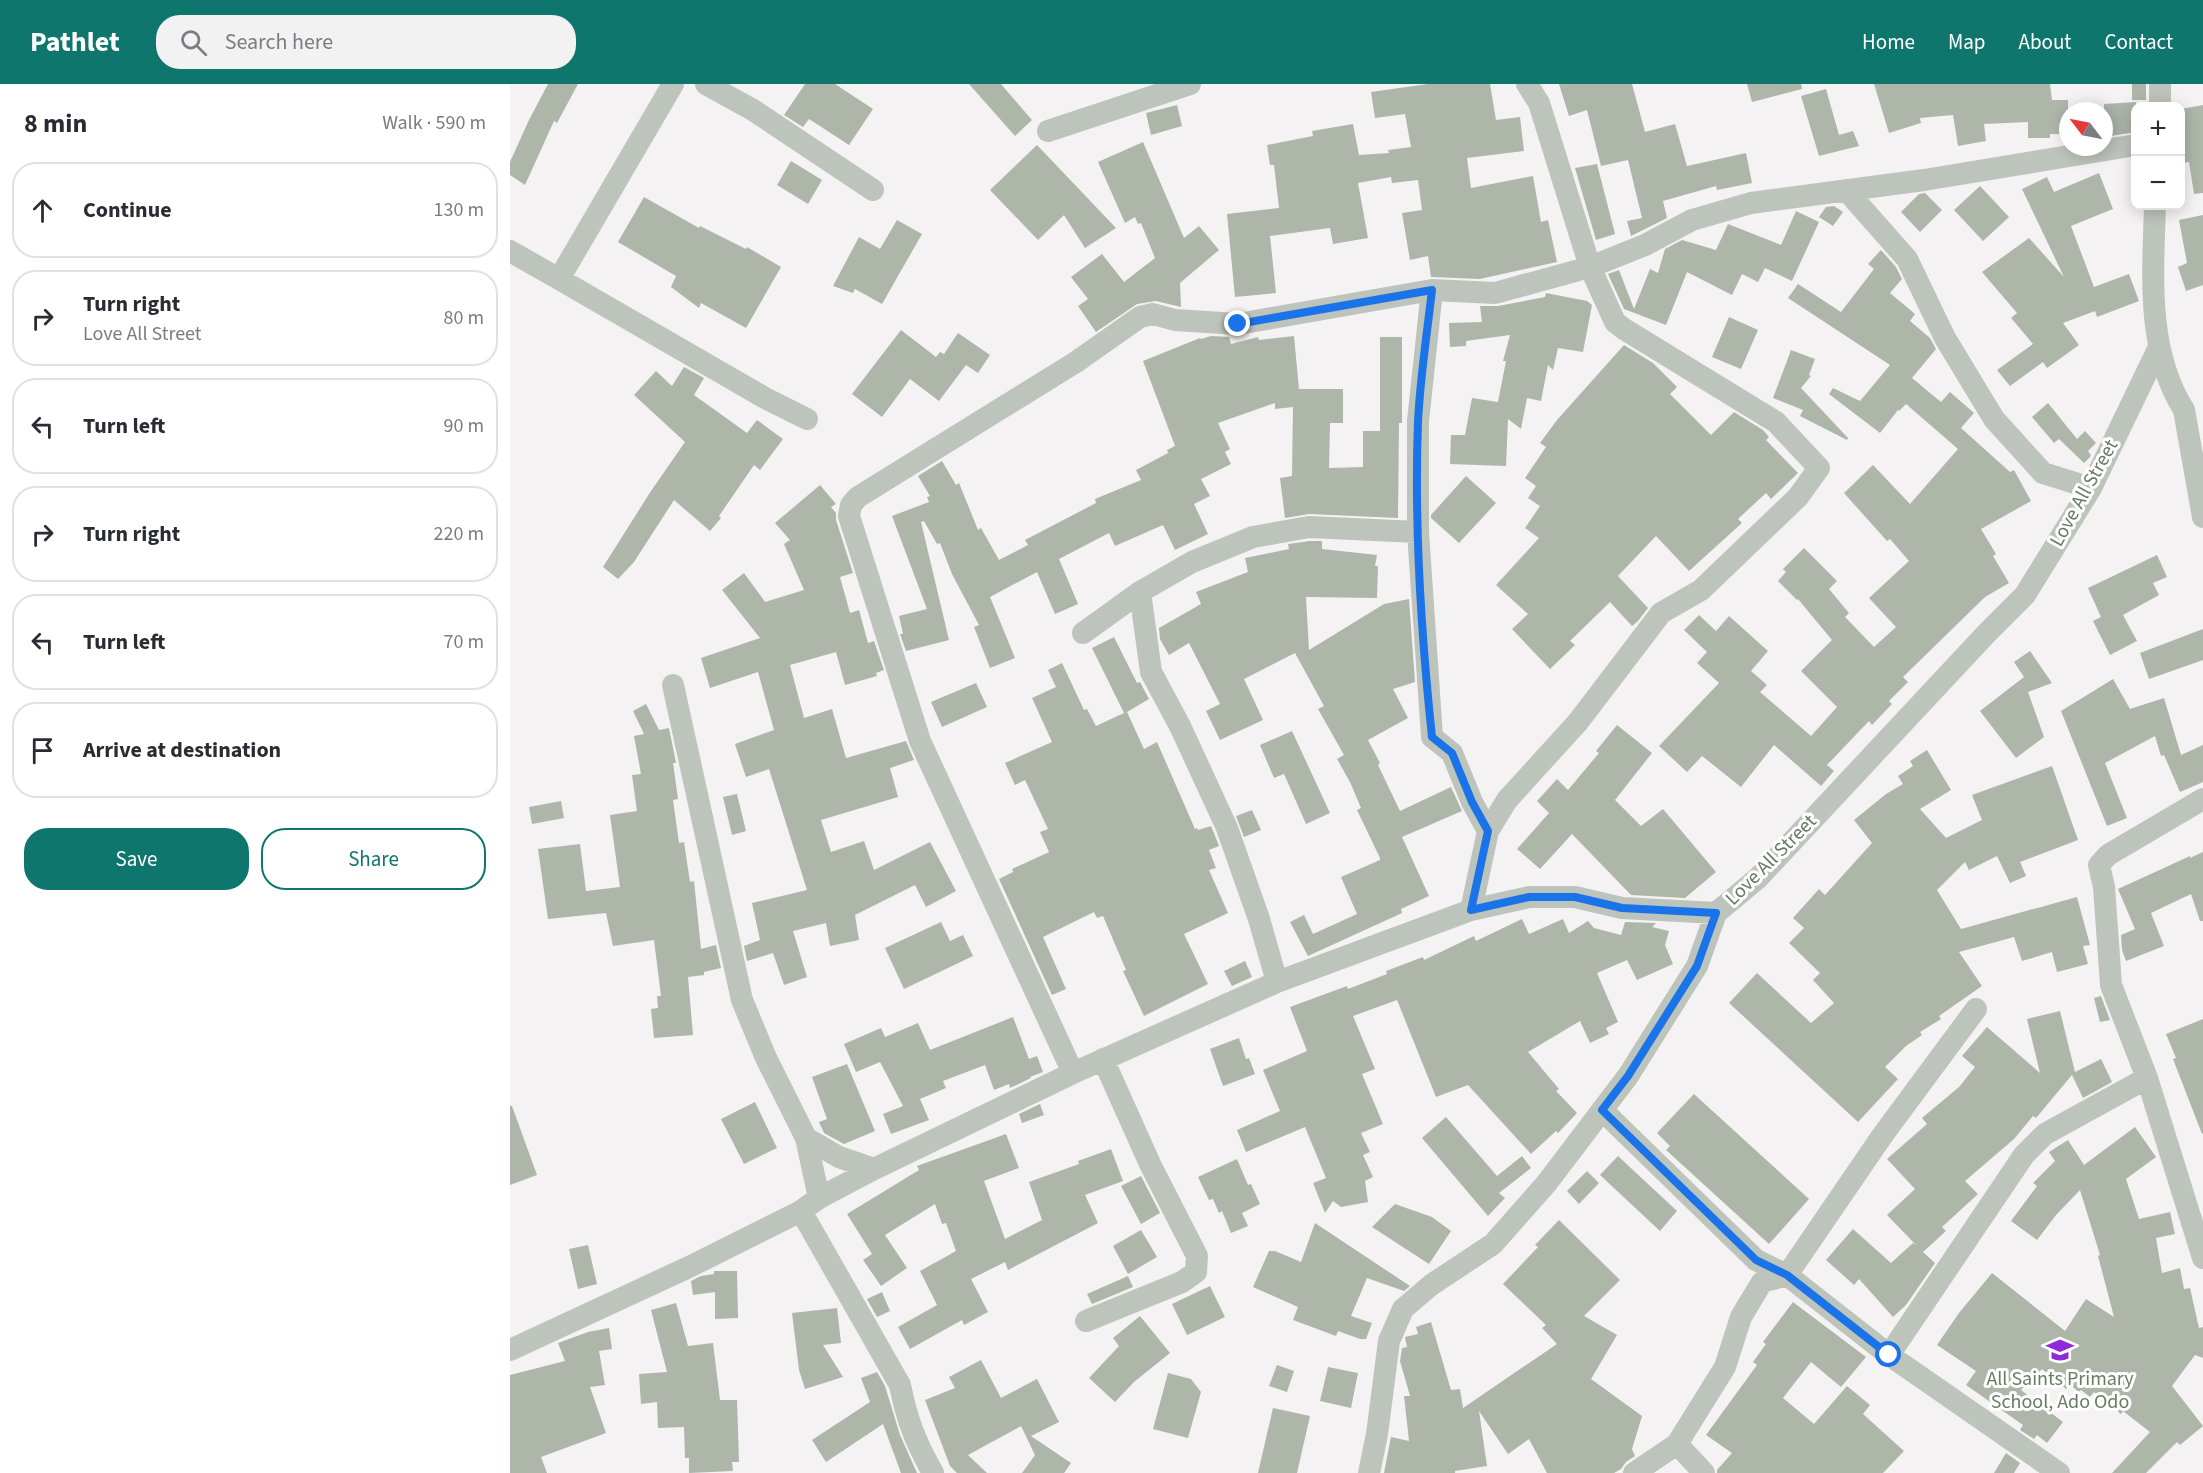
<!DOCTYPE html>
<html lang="en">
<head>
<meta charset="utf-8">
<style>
  :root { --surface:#fff; --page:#f2f2f3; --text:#2b2b33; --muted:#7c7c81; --line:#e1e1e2; --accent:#0f766e }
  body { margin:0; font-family:"Source Sans 3",sans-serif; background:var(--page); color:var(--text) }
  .controls { position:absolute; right:18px; top:18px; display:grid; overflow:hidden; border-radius:12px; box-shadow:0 3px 15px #0003 }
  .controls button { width:54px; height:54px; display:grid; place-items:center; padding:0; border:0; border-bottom:2px solid var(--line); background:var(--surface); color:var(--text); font:30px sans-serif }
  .compass { position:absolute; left:1549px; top:18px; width:54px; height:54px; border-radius:50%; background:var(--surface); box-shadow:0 3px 15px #0003; rotate:302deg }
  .stop { position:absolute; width:18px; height:18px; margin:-14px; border:4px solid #1a73e8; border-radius:50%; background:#fff }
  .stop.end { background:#1a73e8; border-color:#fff; box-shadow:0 2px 6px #0008 }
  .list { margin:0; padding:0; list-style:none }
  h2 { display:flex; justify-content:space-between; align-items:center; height:78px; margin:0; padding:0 24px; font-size:26px }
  h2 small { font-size:20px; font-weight:400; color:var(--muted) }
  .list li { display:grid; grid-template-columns:39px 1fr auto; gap:18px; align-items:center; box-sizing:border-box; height:96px; margin:0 12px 12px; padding:0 12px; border:2px solid var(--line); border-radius:24px }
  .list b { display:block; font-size:22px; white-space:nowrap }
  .list p { margin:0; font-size:20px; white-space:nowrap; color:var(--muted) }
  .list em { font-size:20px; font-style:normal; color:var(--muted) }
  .actions { display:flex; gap:12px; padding:18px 24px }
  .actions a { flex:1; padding:14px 0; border:2px solid var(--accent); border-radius:24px; text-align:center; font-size:21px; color:var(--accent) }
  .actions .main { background:var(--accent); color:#fff }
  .icon { flex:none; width:33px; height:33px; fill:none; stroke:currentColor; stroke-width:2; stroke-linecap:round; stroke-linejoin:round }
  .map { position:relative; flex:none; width:1693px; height:1389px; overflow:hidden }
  header { display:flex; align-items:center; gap:36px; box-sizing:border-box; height:84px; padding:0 30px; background:var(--accent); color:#fff }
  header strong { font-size:28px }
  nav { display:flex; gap:33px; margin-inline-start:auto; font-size:21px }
  .search { width:420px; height:54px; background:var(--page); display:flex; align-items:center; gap:15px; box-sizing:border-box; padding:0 21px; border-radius:24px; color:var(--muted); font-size:22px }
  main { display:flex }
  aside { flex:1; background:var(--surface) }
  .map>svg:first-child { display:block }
  .building { fill:#adb6a9 }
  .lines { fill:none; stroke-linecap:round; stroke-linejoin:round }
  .minor { stroke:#bdc4bb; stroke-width:22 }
  .route { stroke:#1a73e8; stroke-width:8 }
  .labels { text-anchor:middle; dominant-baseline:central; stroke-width:6; stroke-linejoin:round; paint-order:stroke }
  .street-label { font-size:20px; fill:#677c61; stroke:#fff }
  .poi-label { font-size:20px; fill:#677c61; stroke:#fff }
</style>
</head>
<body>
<header>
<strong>Pathlet</strong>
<div class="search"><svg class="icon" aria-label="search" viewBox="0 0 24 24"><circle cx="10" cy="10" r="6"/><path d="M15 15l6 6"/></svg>Search here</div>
<nav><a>Home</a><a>Map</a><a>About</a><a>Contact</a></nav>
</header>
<main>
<aside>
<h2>8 min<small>Walk · 590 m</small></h2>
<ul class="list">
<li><svg class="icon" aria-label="ahead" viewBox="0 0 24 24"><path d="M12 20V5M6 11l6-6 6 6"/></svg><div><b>Continue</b></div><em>130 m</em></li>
<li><svg class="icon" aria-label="right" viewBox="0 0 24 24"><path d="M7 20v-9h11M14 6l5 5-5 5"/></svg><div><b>Turn right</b><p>Love All Street</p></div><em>80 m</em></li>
<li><svg class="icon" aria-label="left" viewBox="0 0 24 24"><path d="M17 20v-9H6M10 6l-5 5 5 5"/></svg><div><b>Turn left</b></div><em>90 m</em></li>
<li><svg class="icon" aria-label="right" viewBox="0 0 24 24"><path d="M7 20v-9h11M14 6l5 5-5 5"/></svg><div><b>Turn right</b></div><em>220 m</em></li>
<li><svg class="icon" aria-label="left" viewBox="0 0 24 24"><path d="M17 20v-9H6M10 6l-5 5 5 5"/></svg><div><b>Turn left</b></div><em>70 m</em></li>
<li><svg class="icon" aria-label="arrive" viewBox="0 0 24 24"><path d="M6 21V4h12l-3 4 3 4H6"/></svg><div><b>Arrive at destination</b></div></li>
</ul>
<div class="actions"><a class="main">Save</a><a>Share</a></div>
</aside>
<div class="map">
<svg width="1693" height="1389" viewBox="0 0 1693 1389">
  <rect width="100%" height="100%" fill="#f5f2f4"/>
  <!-- building -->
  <path class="building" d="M38 0H68L47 39 44 37 15 101 0 91V78L19 36Z
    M295 0H325L363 25 339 61 299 35 293 43 274 31Z
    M459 0H491L522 36 505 52Z
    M918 0H980L986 36 1010 33 1014 67 957 74 961 104 1023 92 1031 138 1038 136 1047 178 970 195 921 193 918 172 900 176 892 129 912 126 908 96 882 99 881 93 848 99 858 154 823 160 820 144 760 152 766 209 725 213 717 130 769 124 764 81H760L757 61 803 52 802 47 843 40 849 71 879 69 878 66 901 63 895 30 865 34 861 8Z
    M1049 0H1122L1135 48 1165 40 1177 82 1236 69 1242 99 1207 106 1206 102 1153 117 1157 134 1121 152 1117 137 1132 134 1118 76 1091 82 1077 26 1059 32Z
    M1237 0H1291L1292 5 1242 18Z
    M1364 0H1540L1542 16H1558V50H1540V54H1518V38L1474 40 1476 57 1448 62 1443 31 1410 34 1411 39 1379 49Z
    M1622 0H1636V16H1622Z
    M1316 5 1329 51 1343 47 1349 62 1309 72 1291 12Z
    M1626 18V48L1594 53V20Z
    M667 21 672 42 641 51 636 29Z
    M1693 21V109L1684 110 1679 78 1671 79V25Z
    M633 58 674 154 689 142 709 166 670 199 671 223 646 217 627 220 586 248 568 222 578 215 561 193 592 170 614 198 645 174 631 139 628 140 625 133 615 139 588 78Z
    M527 61 606 144 575 164 554 131 528 156 480 106Z
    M281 77 312 96 298 120 267 101Z
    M1087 80 1105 150 1086 156 1065 84Z
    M1589 89 1603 125 1561 142 1584 203 1619 190 1629 217 1587 233 1585 227 1553 239 1569 261 1537 284 1533 278 1500 302 1487 286 1523 260 1501 234 1507 229 1472 188 1519 154 1554 193 1512 105 1537 93 1544 108Z
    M1470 102 1499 133 1473 157 1444 126Z
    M1415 109 1432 126 1410 148 1391 128 1409 110Z
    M134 113 189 144 190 142 236 165 237 163 271 183 236 244 191 219 189 224 161 203 166 192 108 158Z
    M1324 122 1333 128 1323 142 1309 133 1316 123Z
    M1286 127 1309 138 1282 197 1255 184 1248 198 1232 190 1222 211 1177 188 1156 241 1114 225 1098 190 1109 186 1124 225 1140 185 1148 189 1155 165 1172 156 1206 166 1218 140 1271 161Z
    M1693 131V201L1676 207 1668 183 1677 179 1669 136Z
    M387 136 412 150 372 220 345 205 343 209 323 202 349 153 370 165Z
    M1371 166 1386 183 1392 195 1380 209 1405 230 1400 237 1420 254 1426 265 1402 294 1431 318 1440 308 1464 329 1451 344 1500 388 1504 386 1521 417 1471 445 1486 470 1483 472 1499 499 1475 513 1393 593 1398 598 1379 617 1382 620 1362 641 1359 637 1317 681 1324 687 1311 702 1264 661 1231 703 1192 672 1177 688 1149 662 1209 599 1187 579 1197 568 1174 546 1189 531 1206 547 1219 532 1258 567 1241 587 1257 601 1250 608 1301 652 1327 623 1291 587 1322 556 1288 515 1287 516 1268 497 1276 488 1273 485 1294 464 1327 497 1319 505 1339 529 1335 533 1364 563 1386 543 1359 514 1399 477 1380 455 1377 457 1334 409 1363 381 1400 420 1448 365 1396 320 1389 327 1388 326 1370 349 1319 310 1323 304 1350 317 1380 281 1278 214 1288 200 1331 228 1364 185 1358 180Z
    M1036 209 1077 217 1082 221 1073 268 1048 264 1043 286 1038 281 1031 317 1017 314 1011 345 998 335 996 382 940 380 941 351H955L962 314 988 318 996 277H993L1000 251 956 257V262L940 263 939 239 972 238 970 222H988L1035 213Z
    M1219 233 1248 246 1231 285 1202 273Z
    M391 246 426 273 430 268 434 270 448 249 480 271 468 289 456 281 429 317 400 295 372 333 342 310Z
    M701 252 719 253 721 260 748 253 749 256 784 252 789 305H833V339H820L819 384 853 383V347H870V253H892V339H889L888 434 799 430 775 434 770 394 782 392 783 323 765 325V319L708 339 720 365 715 368 721 380 691 395 700 412 684 420 698 450 665 466 653 441 605 462 599 449 549 475 568 520 545 530 527 488 480 513 505 574 480 584 464 543 469 541 442 490 430 459 427 460 414 437 411 438 439 556 396 567 390 550H393L389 532 417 525 382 432 419 418 417 413 420 412 408 392 432 377 446 401 449 399 468 446 471 444 489 476 518 461 515 456 586 419 585 415 631 396 626 386 658 369 657 366 665 362 633 277 690 254 691 255Z
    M1114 261 1143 279 1167 303 1160 310 1201 351 1224 328 1253 346 1259 353 1256 356 1288 389 1261 415 1256 409 1228 435 1232 439 1179 487 1146 452 1108 492 1138 524 1128 537 1122 542 1100 518 1060 557 1065 561 1040 585 1002 545 1018 530 986 501 1029 454 1015 444 1030 422 1018 414 1026 402 1015 394 1036 363 1030 359 1047 336Z
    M1281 266 1305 275 1299 291 1301 292 1291 304 1338 354 1337 356 1290 332 1293 326 1263 314Z
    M174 283 194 294 184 311 237 349 247 336 273 355 250 386 244 381 209 432 211 434 200 447 164 416 124 478 108 495 93 483 141 407 175 358 124 311 146 287 162 302Z
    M1538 319 1567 355 1575 347 1586 359 1578 367 1581 372 1574 379 1549 355 1544 359 1522 333Z
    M956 392 986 419 949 459 921 434V431Z
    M310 401 326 420 321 423 326 429V436L343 489 330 493 340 529 349 526 358 559 364 557 374 586 366 589 367 592 335 601 326 568 280 581 294 634 322 625 336 674 396 657 404 676 380 684 388 713 311 736 321 768 354 757 364 786 420 758 446 807 416 823 405 801 345 831 349 856 320 862 316 839 283 847 297 893 274 901 263 869 237 877 234 862 250 856 242 819 297 806 259 685 236 693 225 660 264 646 248 588 200 604 191 574 250 554 212 506 234 489 255 518 294 506 274 460 280 456 265 439Z
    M800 457H812V465L867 471 865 482H868L867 514 796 513 799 566 874 520 899 515 905 598 883 605 898 634 858 656 870 679 868 681 890 727 941 703 952 727 892 753 919 812 891 825 892 829 798 872 780 838 794 831 803 850 847 830 831 793 870 776V774L847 726 851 724 840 698 827 675 834 671 808 625 814 622 785 569 734 595 753 636 710 656 696 627 710 620 679 559 659 571 650 555 649 544 691 520 686 508 738 488 735 474 779 465 778 460Z
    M1647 471 1657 493 1643 499 1649 511 1613 531 1627 557 1600 571 1583 537 1591 533 1578 504Z
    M1693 545V576L1639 595 1630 569Z
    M604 553 627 599 630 598 639 615 617 628 634 665 647 658 685 745 687 744 688 746 701 742 704 749 709 762 699 766 706 784 699 786 718 829 674 850 698 900 634 932 613 887 616 886 593 832 587 834 584 828 533 853 556 905 542 911 489 795 503 788 502 785 539 768 530 748 538 745 515 696 505 701 495 679 542 658 522 614 546 603 538 586 552 579 574 626 577 625 586 642 614 629 582 564Z
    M1520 567 1542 599 1518 608 1534 653 1506 674 1470 627 1514 593 1504 578Z
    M1603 595 1620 625 1654 614 1671 671 1693 661V698L1670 708 1654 671 1651 672 1645 652 1595 679 1617 734 1597 742 1551 627Z
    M466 599 477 623 432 643 421 618Z
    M136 620 149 646 159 644 166 679H163L168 715 163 716 169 759 174 758 180 798 184 797 191 865 206 861 211 884 194 888V891L178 893 183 951 144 954 141 925 148 924 147 912H151L144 856 103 862 96 829 38 835 28 765 70 760 76 807 110 803 100 731 127 727 122 691 131 690 124 652 134 650 123 627Z
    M1107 641 1142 669 1105 716 1131 742 1153 725 1206 788 1175 814 1121 811 1062 750 1030 785 1007 765 1039 729 1027 717 1047 695 1058 706 1089 669 1086 667Z
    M782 647 820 729 796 740 774 690 764 694 750 661Z
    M1417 666 1441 706 1410 725 1436 754 1472 736 1462 711 1542 682 1568 756 1510 778 1516 792 1500 799 1487 772 1459 786 1455 778 1427 806 1451 845 1567 813 1580 861 1573 862 1578 880 1547 888 1542 868 1512 877 1504 853 1449 868 1472 902 1429 932 1431 935 1410 948 1412 951 1396 962 1375 983 1388 995 1348 1038 1219 919 1247 889 1301 939 1324 919 1303 896 1310 889 1279 859 1294 844 1283 834 1309 805 1315 811 1362 759 1344 736 1376 710 1393 700 1388 692 1403 682 1400 677Z
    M227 710 236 747 222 751 213 713Z
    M51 717 54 734 22 740 19 723Z
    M742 726 751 746 734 753 726 732Z
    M1693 768V837H1690L1681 810 1641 829 1654 862 1616 877 1612 866 1611 851 1625 845 1608 805 1680 772V774Z
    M1012 835 1019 850 1053 835 1059 849 1078 837 1084 844 1111 851 1115 838 1146 839 1142 843 1159 847 1155 861 1163 880 1127 896 1117 876 1087 889 1108 938 1096 944 1099 950 1080 959 1070 937 1018 968 1049 1005 1046 1007 1067 1029 1048 1049 1046 1047 1021 1070 958 1001 926 1013 887 916 843 932 865 985 852 990 873 1040 851 1049 860 1068 853 1071 863 1093 855 1097 858 1118 831 1123 823 1117 815 1129 803 1099 816 1094 795 1043 736 1068 727 1046 770 1027 753 986 797 967 780 923 837 902 838 905 877 890 876 887 913 873 914 876 964 852 966 857Z
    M431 838 440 857 453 851 463 872 394 905 375 864Z
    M735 877 742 893 722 902 714 887Z
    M1591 912 1600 936 1590 938 1584 914Z
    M1550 927 1565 988 1591 975 1602 998 1573 1014 1562 991 1526 1034 1523 1032 1504 1055 1455 1097 1468 1110 1432 1143 1436 1147 1413 1168 1425 1179 1396 1221 1383 1233 1349 1195 1344 1201 1316 1176 1343 1145 1381 1179 1403 1159 1407 1162 1377 1131 1405 1105 1377 1075 1417 1040 1412 1034 1449 1003 1465 983 1452 972 1477 943 1530 989 1517 935Z
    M503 933 519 975 527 972 533 988 520 993 521 994 500 1004 499 1000 484 1006 475 981 433 997 436 1004 410 1015 419 1036 381 1050 373 1030 393 1022 370 978 346 988 334 960 371 944 375 953 408 939 420 966Z
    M1693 935V1049L1692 1050 1663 975 1666 974 1656 950Z
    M729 954 736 975 739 974 745 990 713 1002 700 965Z
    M337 980 365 1047 334 1060 314 1049 309 1038 317 1035 302 993Z
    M1184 1010 1299 1115 1259 1160 1156 1066 1160 1062 1147 1049Z
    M245 1018 267 1064 234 1080 211 1035Z
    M530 1020 534 1031 512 1039 509 1030Z
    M0 1022H2L27 1091 0 1101Z
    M936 1033 987 1092 1012 1072 1021 1084 989 1109 995 1114 978 1132 912 1054Z
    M1625 1043 1646 1073 1616 1095 1629 1135 1660 1128 1665 1150 1646 1154 1652 1189 1670 1184 1674 1205 1680 1204 1689 1244 1693 1243V1274L1685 1271 1662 1302 1693 1342 1670 1361 1667 1358 1636 1389H1602L1640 1348 1613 1327 1611 1330 1584 1308 1580 1313 1571 1306 1569 1308 1560 1301 1556 1305 1532 1285 1511 1306 1553 1338 1537 1359 1527 1351 1524 1355 1510 1346 1513 1341 1456 1301 1466 1287 1427 1261 1449 1229 1482 1189 1555 1247 1576 1215 1604 1233 1588 1172 1590 1171 1570 1106 1546 1131 1527 1156 1501 1137 1527 1102 1523 1099 1545 1077 1539 1068 1558 1056 1574 1081Z
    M496 1050 509 1084 474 1097 495 1155 532 1136 519 1098 569 1080 568 1077 601 1065 613 1097 575 1111 588 1139 498 1186 495 1178 461 1195 478 1228 454 1241 452 1236 400 1265 388 1243 427 1221 410 1187 446 1167 436 1139 432 1140 425 1120 375 1151 397 1184 371 1202 353 1176 362 1170 337 1130 409 1086 407 1082Z
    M1108 1072 1167 1127 1150 1147 1090 1091Z
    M727 1075 738 1101 741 1100 750 1120 732 1129 738 1142 721 1149 712 1127 709 1129 703 1115 699 1116 688 1093Z
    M1077 1087 1089 1099 1069 1120 1057 1107Z
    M631 1092 650 1129 631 1140 611 1102Z
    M885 1120 922 1133 941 1147 919 1180 862 1143Z
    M1049 1136 1110 1196 1074 1232 1107 1251 1081 1295 1132 1332 1122 1365 1125 1372 1116 1378 1111 1385 1104 1389H1037L1019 1355 998 1370 969 1327 977 1382 945 1387V1389H874L881 1353 899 1357 894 1312H900L890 1277 892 1264 897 1263 895 1253 908 1250 906 1243 921 1238 941 1306 950 1305 953 1324 1047 1260 1032 1244 1036 1241 993 1200 1028 1163 1025 1161Z
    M805 1139 900 1202 894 1207 857 1194 841 1232 862 1239 856 1255H850L828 1247 826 1252 783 1236 788 1223 743 1203 759 1167H765L791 1178Z
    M631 1146 647 1173 618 1190 603 1162Z
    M78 1161 87 1200 68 1205 59 1165Z
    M204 1187H227L228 1234 205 1235V1208L183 1211 181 1197 191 1192 204 1190Z
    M618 1192 623 1203 582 1220 577 1210Z
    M700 1202 715 1233 677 1251 662 1220Z
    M372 1208 380 1227 367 1233 357 1215Z
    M1283 1218 1356 1273 1331 1303 1301 1278 1273 1314 1304 1340 1337 1302 1360 1321 1353 1330 1394 1367 1373 1389H1207V1386L1222 1369 1196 1351 1247 1281 1243 1278 1256 1260 1253 1258Z
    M166 1219 178 1262 203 1259 210 1316H227L229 1378H222L223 1387 179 1389V1374H175L174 1343 148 1344 147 1318 131 1320 129 1290 157 1288 141 1226Z
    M327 1224 331 1259 313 1261 333 1293 295 1305 289 1286 282 1229Z
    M630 1232 660 1269 624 1298 605 1318 579 1294 609 1262 603 1254Z
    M99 1244 102 1265 89 1267 95 1301 80 1303 96 1349 31 1373 37 1389H0V1291L55 1277 48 1259 78 1248Z
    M471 1276 491 1314 527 1295 549 1338 521 1352 561 1379 554 1389H512L525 1371 511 1342 458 1371 477 1389H447L440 1382 415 1316 445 1304 439 1293Z
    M767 1281 784 1287 777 1308 759 1302Z
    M818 1283 848 1289 841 1324 810 1317Z
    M367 1288 375 1302 390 1351 407 1389H391L373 1340 316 1378 302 1356 360 1318 351 1294Z
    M658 1289 681 1295 691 1308 678 1354 643 1345Z
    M763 1324 800 1332 787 1389H748Z
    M1496 1369 1510 1379 1504 1389H1484Z"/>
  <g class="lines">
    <!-- minor -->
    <path class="minor" d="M163 0 49 195 255 314 297 335
      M196 0 243 26 363 106
      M1017 0 1029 19 1080 183 1135 161 1182 136 1241 119 1414 96 1626 61
      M1650 22V0
      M538 47 680 0
      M1336 106 1397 175 1435 254 1484 335 1533 389 1581 404
      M1645 122C1643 189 1636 266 1674 326L1693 433
      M0 167 49 195
      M908 448 922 653 942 669 962 718 978 747
      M630 508 641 588 670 642 717 744 749 835 767 898
      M573 549 630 508 682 478 743 453 799 443 908 448V337L922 206
      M163 601 232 916 256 974 296 1054 309 1114
      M1693 715 1598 771 1589 781 1594 803 1601 901 1637 994 1693 1174
      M563 989 410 657 339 432 341 421 348 413 566 278 630 233 643 230 665 236 728 240 922 206 985 209 1080 183 1105 238 1114 245 1266 338 1309 384 1288 413 1191 506 1151 529 1068 638 997 716 978 747 961 826
      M1092 1026 1246 1176 1277 1191 1379 1271 1514 1071 1535 1050 1637 994
      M296 1054 329 1073 364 1085
      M291 1127 390 1301C397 1336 405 1357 423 1389
      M576 1237 672 1198 686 1188 687 1172 640 1080 593 975
      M0 1266 179 1183 291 1127 309 1114 364 1085 563 989 767 898 961 826 1019 813H1065L1112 824 1206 829
      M1379 1271 1549 1389
      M1167 1360 1194 1389
      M859 1389 867 1350 879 1257 893 1225 921 1201 983 1160 1036 1100 1118 992 1187 882 1206 829 1248 794 1476 550 1515 511 1581 404 1649 263
      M1124 1389 1167 1360 1215 1283 1231 1233 1252 1198 1277 1191 1372 1052 1466 925"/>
  </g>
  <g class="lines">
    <!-- route -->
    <path class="route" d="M728 240 922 206C917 250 910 294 908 338 904 443 911 549 922 653L942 669 962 718 978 747 961 826 1019 813H1065L1112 824 1206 829 1187 882 1118 992 1092 1026 1246 1176 1277 1191 1379 1271"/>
  </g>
  <!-- icons -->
  <defs>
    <symbol id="school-bare" viewBox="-9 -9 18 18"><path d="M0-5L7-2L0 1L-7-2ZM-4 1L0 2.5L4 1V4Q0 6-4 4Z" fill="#8c2adc" stroke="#fff" stroke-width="2.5" paint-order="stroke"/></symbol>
  </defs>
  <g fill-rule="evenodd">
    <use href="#school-bare" x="1531" y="1247" width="38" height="38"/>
  </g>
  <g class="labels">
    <!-- street labels -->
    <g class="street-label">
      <text transform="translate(1574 409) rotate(-61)">Love All Street</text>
      <text transform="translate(1261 776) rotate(-45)">Love All Street</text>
    </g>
    <!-- poi labels -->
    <g class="poi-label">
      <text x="1550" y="1295">All Saints Primary<tspan x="1550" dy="23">School, Ado Odo</tspan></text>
    </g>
  </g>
</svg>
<div class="controls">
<button>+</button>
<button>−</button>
</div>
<svg class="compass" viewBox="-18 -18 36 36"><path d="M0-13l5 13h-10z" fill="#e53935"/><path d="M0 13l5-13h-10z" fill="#7c7c81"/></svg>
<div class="stop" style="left:1379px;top:1271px"></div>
<div class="stop end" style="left:728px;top:240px"></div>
</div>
</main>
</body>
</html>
